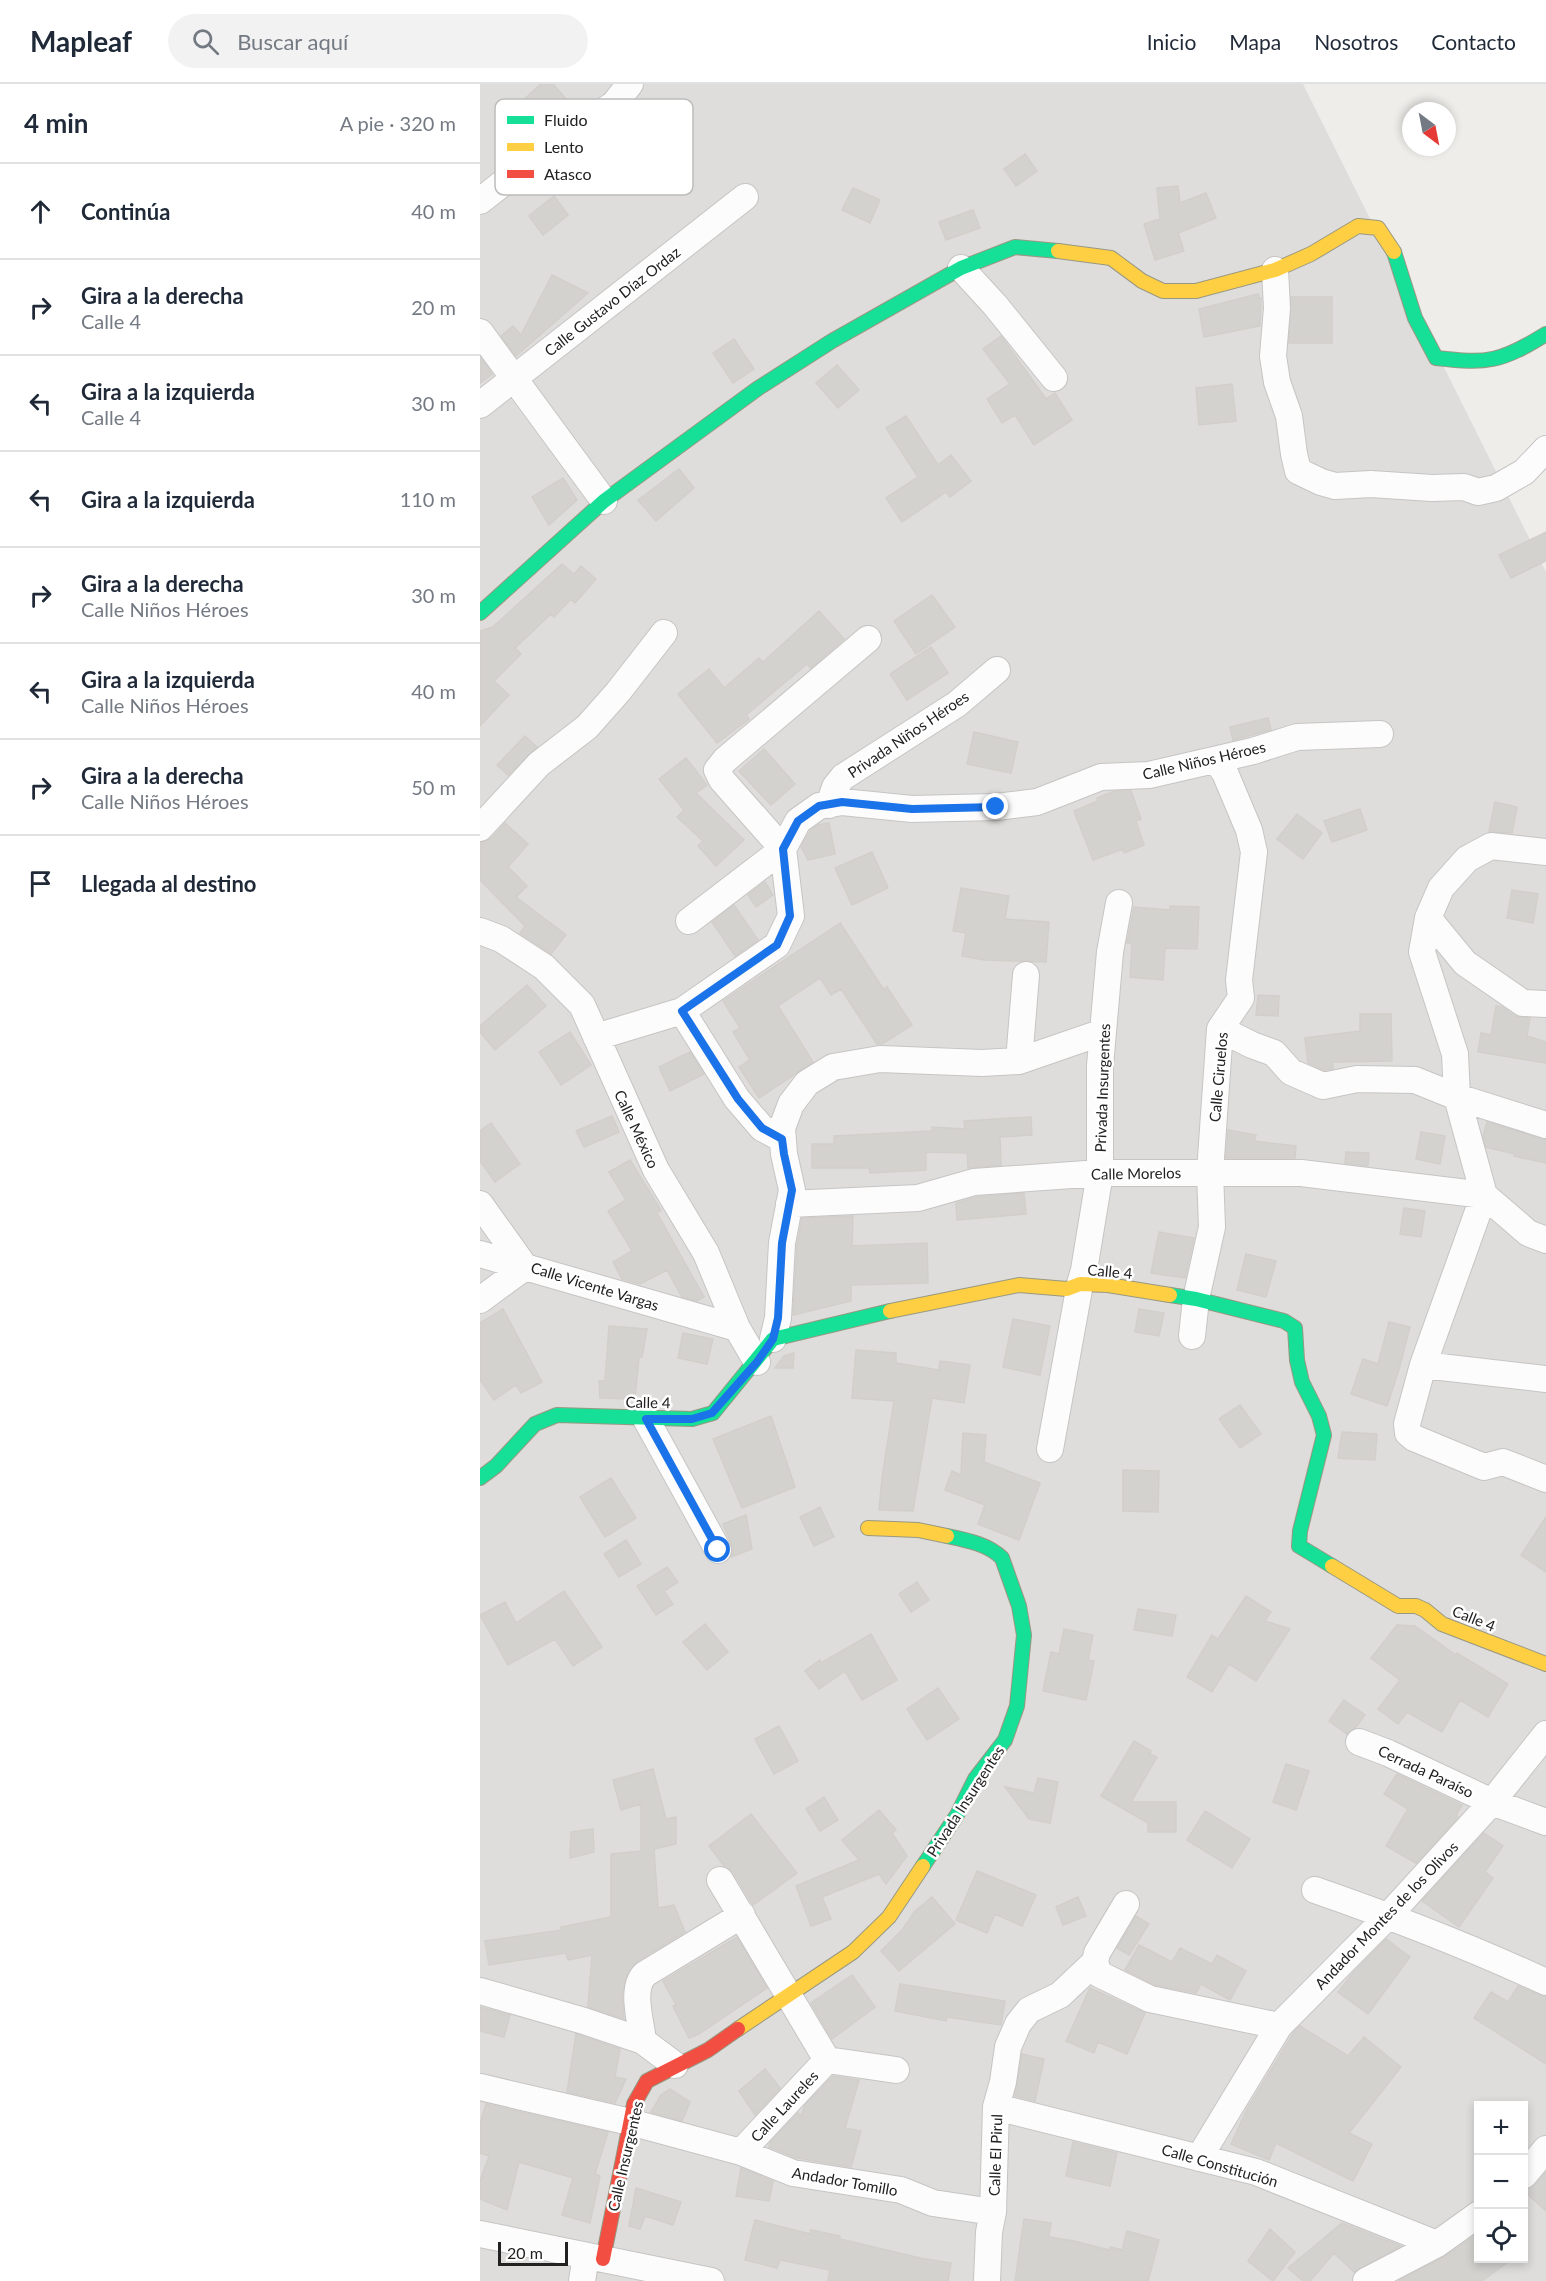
<!DOCTYPE html>
<html lang="es">
<head>
<meta charset="utf-8">
<style>
  :root { --surface:#fff; --page:#f2f2f3; --text:#1f2937; --muted:#747a83; --line:#e0e1e3 }
  body { margin:0; font-family:Lato,sans-serif; background:var(--page); color:var(--text) }
  .controls { position:absolute; right:18px; bottom:18px; display:grid; overflow:hidden; border-radius:0px; box-shadow:0 3px 9px #0003 }
  .controls button { width:54px; height:54px; display:grid; place-items:center; padding:0; border:0; border-bottom:2px solid var(--line); background:var(--surface); color:var(--text); font:30px sans-serif }
  .compass { position:absolute; left:922px; top:18px; width:54px; height:54px; border-radius:50%; background:var(--surface); box-shadow:0 3px 9px #0003; rotate:148deg }
  .scale { position:absolute; left:18px; bottom:15px; width:70px; box-sizing:border-box; padding-left:6px; border:3px solid #212121; border-top:0; font-size:16px; line-height:21px; white-space:nowrap; color:#212121; -webkit-text-stroke:4px #fff; paint-order:stroke }
  .stop { position:absolute; width:18px; height:18px; margin:-14px; border:4px solid #1a73e8; border-radius:50%; background:#fff }
  .stop.end { background:#1a73e8; border-color:#fff; box-shadow:0 2px 6px #0008 }
  .list { margin:0; padding:0; list-style:none }
  h2 { display:flex; justify-content:space-between; align-items:center; height:78px; margin:0; padding:0 24px; font-size:26px }
  h2 small { font-size:20px; font-weight:400; color:var(--muted) }
  .list li { display:grid; grid-template-columns:39px 1fr auto; gap:18px; align-items:center; box-sizing:border-box; height:96px; padding:0 24px; border-top:2px solid var(--line) }
  .list b { display:block; font-size:22px; white-space:nowrap }
  .list p { margin:0; font-size:20px; white-space:nowrap; color:var(--muted) }
  .list em { font-size:20px; font-style:normal; color:var(--muted) }
  .icon { flex:none; width:33px; height:33px; fill:none; stroke:currentColor; stroke-width:2; stroke-linecap:round; stroke-linejoin:round }
  .map { position:relative; flex:none; width:1066px; height:2197px; overflow:hidden }
  header { display:flex; align-items:center; gap:36px; box-sizing:border-box; height:84px; padding:0 30px; background:var(--surface); border-bottom:2px solid var(--line) }
  header strong { font-size:28px }
  nav { display:flex; gap:33px; margin-inline-start:auto; font-size:21px }
  .search { width:420px; height:54px; background:var(--page); display:flex; align-items:center; gap:15px; box-sizing:border-box; padding:0 21px; border-radius:33px; color:var(--muted); font-size:22px }
  main { display:flex }
  aside { flex:1; background:var(--surface) }
  .map>svg:first-child { display:block }
  .residential { fill:#dedddb; fill-rule:evenodd }
  .building { fill:#d4d2cf; stroke:#d2cfcb; stroke-width:1.5 }
  .lines { fill:none; stroke-linecap:round; stroke-linejoin:round }
  .street-casing { stroke:#c6c5c4; stroke-width:28 }
  .fast-casing { stroke:#989882; stroke-width:16 }
  .slow-casing { stroke:#989882; stroke-width:16 }
  .jam-casing { stroke:#989882; stroke-width:16 }
  .street { stroke:#fdfcfc; stroke-width:26 }
  .fast { stroke:#16e098; stroke-width:14 }
  .slow { stroke:#ffcf43; stroke-width:14 }
  .jam { stroke:#f24e42; stroke-width:14 }
  .route { stroke:#1a73e8; stroke-width:8 }
  .labels { text-anchor:middle; dominant-baseline:central; stroke-width:5; stroke-linejoin:round; paint-order:stroke }
  .street-label { font-size:15px; fill:#212121; stroke:#fff }
  .key { fill:#fff; stroke:#bcbcbc; stroke-width:1.5 }
  .key-label { font-size:16px; fill:#212121 }
</style>
</head>
<body>
<header>
<strong>Mapleaf</strong>
<div class="search"><svg class="icon" aria-label="search" viewBox="0 0 24 24"><circle cx="10" cy="10" r="6"/><path d="M15 15l6 6"/></svg>Buscar aquí</div>
<nav><a>Inicio</a><a>Mapa</a><a>Nosotros</a><a>Contacto</a></nav>
</header>
<main>
<aside>
<h2>4 min<small>A pie · 320 m</small></h2>
<ul class="list">
<li><svg class="icon" aria-label="ahead" viewBox="0 0 24 24"><path d="M12 20V5M6 11l6-6 6 6"/></svg><div><b>Continúa</b></div><em>40 m</em></li>
<li><svg class="icon" aria-label="right" viewBox="0 0 24 24"><path d="M7 20v-9h11M14 6l5 5-5 5"/></svg><div><b>Gira a la derecha</b><p>Calle 4</p></div><em>20 m</em></li>
<li><svg class="icon" aria-label="left" viewBox="0 0 24 24"><path d="M17 20v-9H6M10 6l-5 5 5 5"/></svg><div><b>Gira a la izquierda</b><p>Calle 4</p></div><em>30 m</em></li>
<li><svg class="icon" aria-label="left" viewBox="0 0 24 24"><path d="M17 20v-9H6M10 6l-5 5 5 5"/></svg><div><b>Gira a la izquierda</b></div><em>110 m</em></li>
<li><svg class="icon" aria-label="right" viewBox="0 0 24 24"><path d="M7 20v-9h11M14 6l5 5-5 5"/></svg><div><b>Gira a la derecha</b><p>Calle Niños Héroes</p></div><em>30 m</em></li>
<li><svg class="icon" aria-label="left" viewBox="0 0 24 24"><path d="M17 20v-9H6M10 6l-5 5 5 5"/></svg><div><b>Gira a la izquierda</b><p>Calle Niños Héroes</p></div><em>40 m</em></li>
<li><svg class="icon" aria-label="right" viewBox="0 0 24 24"><path d="M7 20v-9h11M14 6l5 5-5 5"/></svg><div><b>Gira a la derecha</b><p>Calle Niños Héroes</p></div><em>50 m</em></li>
<li><svg class="icon" aria-label="arrive" viewBox="0 0 24 24"><path d="M6 21V4h12l-3 4 3 4H6"/></svg><div><b>Llegada al destino</b></div></li>
</ul>
</aside>
<div class="map">
<svg width="1066" height="2197" viewBox="0 0 1066 2197">
  <rect width="100%" height="100%" fill="#efedea"/>
  <!-- residential -->
  <path class="residential" d="M0 0H823L1066 488V2197H0ZM999 2022H1044V2174H999Z"/>
  <!-- building -->
  <path class="building" d="M61 0H73L86 15 36 61 17 40Z
    M545 70 557 87 536 102 524 85Z
    M698 102 700 119 726 109 736 134 698 149 704 167 675 176 664 140 680 135 677 104Z
    M373 104 400 116 390 139 362 126Z
    M74 112 88 131 63 151 49 132Z
    M493 126 500 144 466 156 459 138Z
    M72 191 108 209 36 272 21 252 33 242 41 251Z
    M778 210 779 214H781L780 242 724 253 719 225Z
    M811 213H852V259H809Z
    M521 252 566 315 575 309 592 336 554 361 535 331 522 339 507 315 530 300 503 265Z
    M254 255 274 285 253 299 233 269Z
    M0 273 12 290 0 299Z
    M357 281 379 306 358 324 336 299Z
    M752 300 756 337 719 341 716 304Z
    M426 332 458 381 471 371 491 397 470 413 466 408 422 438 406 414 438 393 406 344Z
    M199 385 214 404 176 437 158 416Z
    M83 394 97 416 69 441 52 413Z
    M1066 448V477L1031 494 1019 471Z
    M82 480 94 490 101 482 116 495 95 519 91 515 74 533 71 530 35 564 41 570 14 597 29 611 0 642V547L13 543Z
    M452 511 475 543 436 570 414 537Z
    M339 527 364 555 331 584 327 580 266 631 269 635 237 659 198 610 229 585 244 604 279 574 283 578Z
    M451 563 468 589 427 616 410 590Z
    M788 634 791 646 753 656 750 643Z
    M494 648 538 658 531 689 487 680Z
    M45 652 57 663 28 691 17 681Z
    M284 665 315 700 291 721 259 687Z
    M206 674 227 701 216 709 264 756 236 782 218 762 223 757 197 733 204 726 179 695Z
    M635 707H651L661 735 656 737 664 761 644 769 643 765 613 776 594 727 618 717 617 714Z
    M1015 718 1037 723 1032 749 1009 748Z
    M880 725 887 746 852 758 844 737Z
    M817 730 842 749 823 775 797 755Z
    M25 739 48 760 28 783 47 802 36 813 86 851 71 870 40 849 45 842 0 796V759L11 755Z
    M349 739 355 770 328 776 321 763 330 747 338 741Z
    M392 768 408 804 372 821 355 784Z
    M285 798 293 811 276 823 268 811Z
    M481 804 529 812 525 835 569 838 566 878 504 876 482 872 486 849 473 847Z
    M1032 806 1058 810 1053 839 1027 834Z
    M254 821 278 856 255 872 232 838Z
    M690 822 719 823 717 865 685 864 683 896 650 893 652 860 647 859 654 823 690 826Z
    M360 839 404 906 407 903 432 941 402 960H397L361 905 351 911 340 894 298 922 333 978 279 1014 259 983 270 976 253 948 260 944 243 917Z
    M47 901 66 922 15 966 0 948V942Z
    M778 911 799 912 798 932 776 931Z
    M1016 922 1022 923 1035 932 1050 934 1047 952 1066 958V979L998 968 1001 949 1011 951Z
    M880 930H911L912 977 853 978V985L843 986 828 979 825 954 880 947Z
    M90 948 111 981 81 1001 59 968Z
    M210 968 224 990 190 1007 179 983Z
    M132 1032 139 1048 104 1063 96 1047Z
    M551 1033 552 1051 520 1053 521 1081 488 1084 487 1069 446 1068V1086L390 1089 389 1084H332V1060H354V1052L452 1047V1043L485 1045 484 1037Z
    M1007 1038 1066 1056V1079L1034 1072 1035 1070 1006 1063 1003 1052Z
    M11 1039 40 1080 15 1098 0 1077V1047Z
    M748 1046 776 1051 774 1057 816 1062 815 1074H746Z
    M941 1048 965 1052 960 1080 936 1075Z
    M866 1068 889 1069 888 1082 865 1079Z
    M150 1076 181 1126 177 1129 224 1213 217 1217 202 1213 187 1186 160 1200 142 1195 133 1178 152 1167 128 1127 146 1116 129 1088Z
    M544 1109 546 1130 477 1136 476 1119 497 1113Z
    M924 1124 945 1127 941 1153 920 1150Z
    M373 1132 372 1162 447 1159 448 1199 371 1201V1217L313 1231 317 1161 322 1134Z
    M679 1148 714 1154 705 1194 671 1189Z
    M766 1170 796 1177 786 1213 757 1206Z
    M23 1225 62 1298 41 1309 36 1301 14 1316 0 1296V1239Z
    M659 1225 684 1229 679 1252 655 1248Z
    M533 1235 570 1242 560 1291 523 1283Z
    M909 1238 930 1243 919 1285 907 1322 871 1310 883 1275 898 1280Z
    M129 1242 167 1245 162 1273H159L155 1315 120 1314 119 1297H125Z
    M203 1249 233 1255 227 1280 198 1274Z
    M376 1266 416 1269V1279L459 1286 460 1277 490 1281 484 1319 452 1314 433 1427 399 1426 402 1394 414 1317 372 1314Z
    M314 1269 313 1284H295L304 1272Z
    M760 1321 781 1350 760 1364 739 1335Z
    M291 1332 315 1403 262 1424 233 1355Z
    M862 1348 897 1350 895 1376 858 1374Z
    M483 1349 506 1351 504 1378 560 1399 539 1456 498 1440 505 1421 465 1406 472 1387 481 1391Z
    M643 1386 679 1387 678 1428 643 1427Z
    M131 1394 156 1434 125 1453 100 1413Z
    M340 1423 354 1453 334 1462 320 1433Z
    M266 1431 272 1465 251 1473 253 1466 251 1459 243 1440Z
    M1066 1433V1488L1041 1471Z
    M146 1456 161 1480 139 1493 124 1470Z
    M187 1483 198 1498 184 1507 193 1520 176 1531 157 1502Z
    M437 1498 449 1516 431 1528 419 1510Z
    M84 1507 122 1563 93 1582 75 1555 28 1581 0 1531 25 1518 36 1539Z
    M766 1512 791 1528 785 1537 810 1545 776 1597 749 1580 732 1608 707 1593 732 1551 738 1555Z
    M658 1525 696 1531 692 1552 654 1546Z
    M225 1540 248 1568 227 1586 203 1558Z
    M917 1541 935 1542 976 1571 977 1569 1028 1600 1008 1633 980 1616 962 1648 927 1628 918 1640 898 1625 920 1596 891 1574Z
    M584 1545 613 1551 608 1576 614 1577 606 1616 563 1607 571 1568 579 1570Z
    M391 1550 417 1596 382 1616 365 1587 339 1605 325 1587 340 1576 341 1579Z
    M458 1604 479 1635 447 1656 427 1625Z
    M864 1616 885 1631 876 1643 867 1650 849 1637Z
    M299 1642 318 1677 294 1690 275 1655Z
    M654 1657 671 1667 670 1670 677 1673 651 1718H696V1748H668V1739L621 1712Z
    M806 1680 829 1687 816 1726 793 1718Z
    M173 1685 186 1735 196 1733V1760L174 1765 178 1824 194 1821 205 1848 157 1877 148 1888 142 1911 144 1935 108 1923 112 1871 88 1876 86 1869 9 1881 5 1857 82 1846 81 1843 131 1833V1770L161 1767V1720L141 1726 133 1696Z
    M917 1690 982 1721 976 1731 978 1733 936 1779 906 1762 928 1725 904 1710Z
    M558 1694 578 1698 570 1739 549 1735 525 1703 554 1709Z
    M344 1713 358 1736 340 1747 326 1725Z
    M399 1726 416 1746 412 1749 427 1772 406 1800 399 1790 342 1813 351 1835 331 1842 316 1802 379 1776 362 1756Z
    M725 1727 770 1755 752 1784 707 1756Z
    M271 1730 317 1789 273 1821 253 1788 244 1782 229 1762Z
    M113 1745 114 1768 90 1774 91 1748Z
    M1004 1749 1023 1762 1005 1788 1013 1794 979 1843 942 1817Z
    M497 1787 556 1811 542 1842 515 1830 507 1849 476 1836Z
    M452 1813 475 1840 419 1887 401 1867 422 1846 435 1827Z
    M598 1813 606 1832 583 1841 576 1823Z
    M656 1832 669 1840 649 1871 637 1864Z
    M257 1853 287 1904 219 1950 209 1954 193 1922 196 1921 183 1897Z
    M906 1855 930 1873 888 1930 858 1908 872 1890Z
    M659 1861 692 1878 700 1864 732 1880 737 1871 766 1887 750 1916 721 1900 716 1909 675 1901 645 1886Z
    M372 1891 395 1923 352 1955 331 1919Z
    M420 1900 525 1917 521 1941 467 1933 466 1937 415 1927Z
    M1038 1902 1066 1913V1980L994 1934 1011 1908 1028 1918Z
    M610 1904 665 1929 647 1970 618 1958 614 1969 586 1957Z
    M0 1923 30 1931 24 1953 0 1947Z
    M820 1942 868 1972 884 1953 921 1983 869 2049 892 2060 873 2097 796 2059 789 2076 751 2060 767 2025 814 1948Z
    M96 1950 140 1965 135 1993 146 1995 135 2019 87 2008Z
    M542 1970 564 1975 555 2017 535 2012Z
    M285 1985 300 2004 275 2031 259 2007Z
    M353 1992 379 1996 365 2044 381 2047 371 2083 317 2074 289 2063 290 2059 318 2029 321 2032 325 2021Z
    M190 2005 210 2018 202 2037 171 2028 181 2011Z
    M6 2020 128 2048 115 2090 120 2092 110 2139 82 2131 93 2094 39 2078 27 2126 0 2115V2097L9 2072 0 2069V2039Z
    M593 2058 637 2069 630 2102 586 2092Z
    M261 2084 293 2097 289 2117 256 2112Z
    M1066 2088V2127L1044 2107 1055 2101Z
    M156 2104 201 2118 193 2141 165 2132 160 2145 149 2142Z
    M544 2135 571 2139 569 2153 594 2157 629 2166 630 2163 642 2166 647 2147 679 2156 668 2197H535Z
    M275 2136 330 2150 331 2146 360 2152V2155L440 2174 471 2179 468 2197H348L350 2186 300 2176 297 2184 265 2176Z
    M862 2139 921 2162 874 2188 854 2169 830 2197H823L808 2184Z
    M790 2145 815 2168 793 2197 768 2177Z
    M999 2149V2175H1032L1002 2197H918L964 2173Z"/>
  <g class="lines">
    <defs>
      <path id="street" d="M0 117 57 72 134 20 150 0
        M481 184 515 221 574 294
        M795 186 797 224 793 272 797 298 809 332 814 370 818 387 841 398 855 402 891 400 952 404 984 403 998 408 1016 404 1044 388 1066 365
        M0 248 124 417
        M0 321 265 113
        M349 721 355 703 363 693 477 620 517 586
        M0 744 59 680 107 643 138 608 184 549
        M1066 768 1011 762 987 775 961 804 948 834 942 868 975 970 977 1013 1004 1111 943 1281 927 1340 928 1349 934 1354 1004 1383 1023 1378 1066 1395
        M948 834 985 879 1043 919 1066 920
        M209 837 303 765 242 696 237 686 245 676 388 555
        M0 847 21 855 64 883 102 921 176 1086 226 1169 257 1244 277 1278
        M202 927 257 1015 282 1044 302 1055
        M740 945 772 961 794 969 811 988 843 1002 877 995 935 996 977 1013 1066 1041
        M116 953 202 927 297 861 311 832 303 765 318 737 339 722 362 718 432 725 516 723 557 718 621 693 669 691 773 667 817 653 900 650
        M539 977 546 891
        M0 1120 45 1183 257 1244
        M309 1120 438 1114 494 1098 620 1089H821L1004 1111 1048 1149 1066 1156
        M0 1170 45 1183
        M0 1216 45 1183
        M712 1252 716 1215 732 1143 730 1088 740 945 761 914 759 896 774 768 769 746 745 689 736 676
        M293 1255 298 1234 302 1159 312 1106 304 1070 302 1044 311 1020 327 999 353 983 400 975 502 979 539 977 623 948
        M943 1281 1066 1295
        M166 1335 238 1466
        M570 1365 600 1200 604 1186 620 1089V982L630 868 639 819
        M879 1658 908 1669 1012 1718 1066 1738
        M240 1796 347 1976 416 1986
        M835 1806C913 1833 990 1863 1066 1898
        M615 1878 619 1890 670 1915 799 1942 719 2074
        M615 1878 617 1869 646 1820
        M0 1907 104 1937 163 1957
        M799 1942 909 1831 1012 1718 1066 1650
        M195 1981 163 1957C161 1937 150 1905 165 1890L262 1831
        M0 2003 150 2038 261 2068 313 2089 421 2106 453 2119 513 2128
        M516 2023 776 2088 957 2160
        M261 2068 347 1976
        M1044 2091 1066 2065
        M0 2150 231 2197
        M102 2197 106 2172
        M507 2197 509 2148 513 2128 516 2023 523 1998 528 1963 538 1940 549 1926 580 1911 615 1878
        M886 2197 957 2160 999 2130"/>
      <path id="fast" d="M914 168 935 234 956 274C1008 280 1021 278 1066 250
        M0 529 124 417 277 305 352 257 481 184 535 163 578 167
        M690 1211 716 1215 804 1237 815 1244 817 1276 822 1298 839 1332 844 1351 820 1447 819 1462 852 1482
        M0 1394 16 1382 55 1340 77 1331 212 1335 233 1329 293 1255 410 1227
        M443 1782 477 1731 495 1695 525 1656 537 1622 544 1551 539 1522 522 1474C508 1460 486 1456 467 1452"/>
      <path id="slow" d="M578 167 631 174 662 197 683 207H716L795 186 831 170 878 142 898 144 914 168
        M410 1227 539 1201 587 1205 600 1200 628 1201 690 1211
        M388 1444 438 1446 467 1452
        M852 1482 918 1522H936L945 1526 962 1540 1066 1580
        M258 1945 373 1868 409 1833 443 1782"/>
      <path id="jam" d="M123 2175 154 2020 167 1997 228 1966 258 1945"/>
    </defs>
    <!-- street casing -->
    <use href="#street" class="street-casing"/>
    <!-- fast casing -->
    <use href="#fast" class="fast-casing"/>
    <!-- slow casing -->
    <use href="#slow" class="slow-casing"/>
    <!-- jam casing -->
    <use href="#jam" class="jam-casing"/>
    <!-- street -->
    <use href="#street" class="street"/>
    <!-- fast -->
    <use href="#fast" class="fast"/>
    <!-- slow -->
    <use href="#slow" class="slow"/>
    <!-- jam -->
    <use href="#jam" class="jam"/>
  </g>
  <g class="lines">
    <!-- route -->
    <path class="route" d="M238 1466 166 1335H212L232 1329 277 1278 293 1255 298 1234 302 1159 312 1106 304 1070 302 1055 282 1044 258 1015 202 927 297 861 310 832 303 765 318 737 339 722 362 718 432 725 516 723"/>
  </g>
  <g class="labels">
    <!-- street labels -->
    <g class="street-label">
      <text transform="translate(132 217) rotate(-38)">Calle Gustavo Díaz Ordaz</text>
      <text transform="translate(428 650) rotate(-34)">Privada Niños Héroes</text>
      <text transform="translate(724 676) rotate(-13)">Calle Niños Héroes</text>
      <text transform="translate(738 993) rotate(-85)">Calle Ciruelos</text>
      <text transform="translate(622 1004) rotate(-88)">Privada Insurgentes</text>
      <text transform="translate(157 1045) rotate(65)">Calle México</text>
      <text transform="translate(656 1089) rotate(-1)">Calle Morelos</text>
      <text transform="translate(630 1187) rotate(5)">Calle 4</text>
      <text transform="translate(115 1202) rotate(17)">Calle Vicente Vargas</text>
      <text transform="translate(168 1318) rotate(1)">Calle 4</text>
      <text transform="translate(994 1534) rotate(22)">Calle 4</text>
      <text transform="translate(946 1687) rotate(25)">Cerrada Paraíso</text>
      <text transform="translate(485 1717) rotate(-57)">Privada Insurgentes</text>
      <text transform="translate(906 1831) rotate(-46)">Andador Montes de los Olivos</text>
      <text transform="translate(304 2022) rotate(-47)">Calle Laureles</text>
      <text transform="translate(515 2071) rotate(-88)">Calle El Pirul</text>
      <text transform="translate(145 2072) rotate(-77)">Calle Insurgentes</text>
      <text transform="translate(740 2081) rotate(16)">Calle Constitución</text>
      <text transform="translate(365 2097) rotate(10)">Andador Tomillo</text>
    </g>
  </g>
  <!-- legend -->
  <rect x="15" y="15" width="198" height="96" rx="9" class="key"/>
  <rect x="27" y="32" width="27" height="8" fill="#16e098"/>
  <rect x="27" y="59" width="27" height="8" fill="#ffcf43"/>
  <rect x="27" y="86" width="27" height="8" fill="#f24e42"/>
  <g class="key-label">
    <text x="64" y="42">Fluido</text>
    <text x="64" y="69">Lento</text>
    <text x="64" y="96">Atasco</text>
  </g>
</svg>
<div class="controls">
<button>+</button>
<button>−</button>
<button><svg class="icon" aria-label="locate" viewBox="0 0 24 24"><circle cx="12" cy="12" r="6"/><path d="M12 2v4M12 18v4M2 12h4M18 12h4"/></svg></button>
</div>
<svg class="compass" viewBox="-18 -18 36 36"><path d="M0-13l5 13h-10z" fill="#e53935"/><path d="M0 13l5-13h-10z" fill="#747a83"/></svg>
<div class="scale">20 m</div>
<div class="stop" style="left:238px;top:1466px"></div>
<div class="stop end" style="left:516px;top:723px"></div>
</div>
</main>
</body>
</html>
